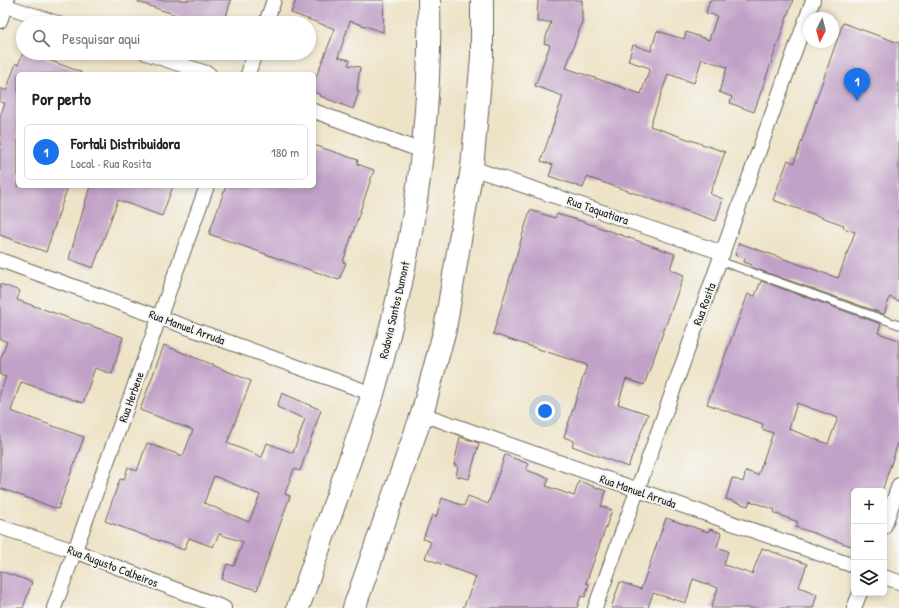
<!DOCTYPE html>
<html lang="pt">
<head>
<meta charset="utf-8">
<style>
  :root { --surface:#fff; --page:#f6f6f6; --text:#222; --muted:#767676; --line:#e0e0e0; --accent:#1a73e8 }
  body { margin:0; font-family:"Patrick Hand",sans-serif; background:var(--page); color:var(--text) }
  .controls { position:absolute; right:12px; bottom:12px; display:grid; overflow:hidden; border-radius:6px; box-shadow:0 2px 6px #0003 }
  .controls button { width:36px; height:36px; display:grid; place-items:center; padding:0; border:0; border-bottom:1px solid var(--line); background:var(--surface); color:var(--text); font:20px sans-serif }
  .compass { position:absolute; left:803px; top:12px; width:36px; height:36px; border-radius:50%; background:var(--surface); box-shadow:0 2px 6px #0003; rotate:186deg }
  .you { position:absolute; left:545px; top:411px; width:14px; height:14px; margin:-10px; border:3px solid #fff; border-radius:50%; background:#1a73e8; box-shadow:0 0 0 6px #1a73e833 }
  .badge { display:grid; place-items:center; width:26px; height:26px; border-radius:50%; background:var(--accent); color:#fff; font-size:13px; font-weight:700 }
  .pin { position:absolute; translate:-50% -33px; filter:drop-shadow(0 1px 2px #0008) }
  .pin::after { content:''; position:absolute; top:21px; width:14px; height:12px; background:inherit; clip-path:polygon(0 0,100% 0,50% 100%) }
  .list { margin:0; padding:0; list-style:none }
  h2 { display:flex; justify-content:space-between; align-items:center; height:52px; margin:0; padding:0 16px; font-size:17px }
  h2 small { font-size:13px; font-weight:400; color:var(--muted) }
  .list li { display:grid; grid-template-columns:26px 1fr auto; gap:12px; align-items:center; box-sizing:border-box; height:56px; margin:0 8px 8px; padding:0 8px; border:1px solid var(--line); border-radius:6px }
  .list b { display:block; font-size:15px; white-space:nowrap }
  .list p { margin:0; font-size:13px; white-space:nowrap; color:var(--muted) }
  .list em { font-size:13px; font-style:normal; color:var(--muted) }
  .icon { flex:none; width:22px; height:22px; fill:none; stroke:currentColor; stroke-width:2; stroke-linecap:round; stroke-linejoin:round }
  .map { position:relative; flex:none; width:899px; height:608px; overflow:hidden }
  .search { position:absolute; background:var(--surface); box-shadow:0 2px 6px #0003; left:16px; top:16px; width:300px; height:44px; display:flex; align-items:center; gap:10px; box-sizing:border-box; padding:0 14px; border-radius:22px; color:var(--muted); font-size:15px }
  .panel { position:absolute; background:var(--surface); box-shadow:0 2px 6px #0003; left:16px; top:72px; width:300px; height:116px; border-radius:6px }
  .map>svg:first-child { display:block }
  .building { fill:#c1a1c7; fill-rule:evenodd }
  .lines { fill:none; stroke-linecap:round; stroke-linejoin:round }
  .service-casing { stroke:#666258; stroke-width:9 }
  .minor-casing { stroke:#666258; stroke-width:16 }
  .trunk-casing { stroke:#666258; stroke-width:24 }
  .service { stroke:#fff; stroke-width:7 }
  .minor { stroke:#fff; stroke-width:14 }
  .trunk { stroke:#fff; stroke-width:22 }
  .labels { text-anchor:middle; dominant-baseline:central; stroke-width:4; stroke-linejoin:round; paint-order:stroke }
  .street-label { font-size:12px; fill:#1c1c1c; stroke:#f6f6f2 }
</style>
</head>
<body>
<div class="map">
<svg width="899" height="608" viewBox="0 0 899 608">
  <rect width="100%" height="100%" fill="#f6f6f2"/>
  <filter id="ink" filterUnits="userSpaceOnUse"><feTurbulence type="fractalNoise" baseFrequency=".025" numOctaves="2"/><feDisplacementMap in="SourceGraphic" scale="8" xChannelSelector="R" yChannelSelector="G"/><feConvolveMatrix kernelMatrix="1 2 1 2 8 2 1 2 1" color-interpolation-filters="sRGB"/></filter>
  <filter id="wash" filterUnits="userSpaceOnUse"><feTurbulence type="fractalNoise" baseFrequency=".012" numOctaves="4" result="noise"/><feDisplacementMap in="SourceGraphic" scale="16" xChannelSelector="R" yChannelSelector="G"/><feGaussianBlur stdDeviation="0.9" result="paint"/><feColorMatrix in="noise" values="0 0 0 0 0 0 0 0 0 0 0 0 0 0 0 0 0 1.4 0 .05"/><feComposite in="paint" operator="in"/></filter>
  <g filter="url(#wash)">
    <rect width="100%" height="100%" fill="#eee3c7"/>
    <g id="blocks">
      <!-- building -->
      <path class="building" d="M139 0H231L224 23H199L138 2Z
        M296 0H384L383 32 350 21 338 57 350 60 348 65 360 67 357 90 359 91 353 109 320 96 321 95 314 92V82L335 29 291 13Z
        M538 0H582V22L566 68 641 94 650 68 628 61 633 45 651 51 657 31 684 39 686 32 709 40 717 16 706 13 710 0H793L754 112 730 103 732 97 719 92 727 67 702 59 694 83 668 74 650 126 725 152 710 194 723 199 716 221 587 177 583 188 549 176 553 165 541 161 563 96 535 86 550 45 544 43 551 22H537Z
        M843 23 899 43V301L890 297 884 314 751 267 752 265 744 262 745 258 735 255 739 243 838 278 855 232 843 228 844 225 773 200 788 160 794 163Z
        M23 53H48L46 59 81 72V74H18V186H68L46 252 0 235V116L5 103 0 102V88L6 91 16 63 18 65Z
        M314 145 358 160 357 164 374 170 343 262 346 263 339 280 209 234 226 186H314Z
        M90 186H173L162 216 118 200 93 268 69 259Z
        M530 210 555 218 557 214 584 222 675 254 670 269 684 275 644 385 626 379 618 404 648 414 628 467 572 446 574 441 564 437 587 365 493 334Z
        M761 281 881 324 878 333 899 340V440L882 491H854V547L796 527 798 522 774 513 775 510 750 501 748 506 726 499 732 478 743 482 746 471 758 475 773 433 762 429 763 424 707 404 748 294 755 296ZM797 403 838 418 828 444 789 429Z
        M0 284 20 291 17 300 123 337 112 374 95 368 83 403 21 382 11 411 84 437 58 509 0 488V393L6 377 0 375V360L7 342 0 339Z
        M164 345 251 381 227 443 262 457 267 443 293 453 305 419 277 407 282 393 321 410 300 471 294 469 285 494 290 496 257 590 222 579 227 564 234 566 243 542 219 534 213 547 189 538 184 550 105 521 120 479 124 480 128 467 137 471 147 443 183 456 193 430 140 410ZM214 476 260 495 249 522 204 503Z
        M460 437 479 443 469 479 456 476 458 466 454 465Z
        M505 455 529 464 526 470 549 478 546 486 574 496 579 481 606 491 601 506 612 510 586 583 589 584 585 597 581 596 577 608H463L476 577 425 558 431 542 423 539 432 515 436 517 442 498 464 506 468 496 488 504Z
        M666 518 708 532 710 529 721 533 717 547 728 551 724 565 752 574 762 548 807 564 799 587 817 594 813 608H711L718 588 693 579 686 603 653 593 648 608H611L620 582 641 589Z
        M0 571 32 582 23 608H0Z"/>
    </g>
  </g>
  <g filter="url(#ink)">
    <use href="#blocks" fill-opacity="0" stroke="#666258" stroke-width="1"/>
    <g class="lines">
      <defs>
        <path id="service" d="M720 261 899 325"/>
        <path id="minor" d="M0 4 57 23
          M0 21 7 0
          M266 23 274 0
          M146 53 209 74
          M248 74 255 53
          M314 111 422 151
          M472 168 723 253
          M0 260 373 394
          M422 414 854 566
          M0 527 75 551 224 608
          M884 527 899 485
          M884 577 899 582
          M54 608 207 186
          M595 608 813 0
          M854 608 860 593"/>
        <path id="trunk" d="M298 608 373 394C410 267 432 133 429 0
          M354 608 422 414 445 329 472 168 482 57V0"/>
      </defs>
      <!-- service casing -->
      <use href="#service" class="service-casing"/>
      <!-- minor casing -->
      <use href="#minor" class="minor-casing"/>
      <!-- trunk casing -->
      <use href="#trunk" class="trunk-casing"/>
      <!-- service -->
      <use href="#service" class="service"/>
      <!-- minor -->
      <use href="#minor" class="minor"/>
      <!-- trunk -->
      <use href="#trunk" class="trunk"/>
    </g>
  </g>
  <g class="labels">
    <!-- street labels -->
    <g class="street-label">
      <text transform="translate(598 210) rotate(19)">Rua Taquatiara</text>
      <text transform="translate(704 304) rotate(-70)">Rua Rosita</text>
      <text transform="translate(394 310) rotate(-77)">Rodovia Santos Dumont</text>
      <text transform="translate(187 327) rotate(20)">Rua Manuel Arruda</text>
      <text transform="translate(131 397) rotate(-70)">Rua Herbene</text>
      <text transform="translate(638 491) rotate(19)">Rua Manuel Arruda</text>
      <text transform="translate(113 566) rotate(21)">Rua Augusto Calheiros</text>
    </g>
  </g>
</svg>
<div class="controls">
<button>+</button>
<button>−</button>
<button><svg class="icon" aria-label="layers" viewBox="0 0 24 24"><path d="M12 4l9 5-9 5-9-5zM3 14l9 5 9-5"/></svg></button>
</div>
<svg class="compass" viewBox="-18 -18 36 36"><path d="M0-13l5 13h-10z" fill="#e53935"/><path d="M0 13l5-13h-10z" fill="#767676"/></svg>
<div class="you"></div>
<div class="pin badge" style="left:857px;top:101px">1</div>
<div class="search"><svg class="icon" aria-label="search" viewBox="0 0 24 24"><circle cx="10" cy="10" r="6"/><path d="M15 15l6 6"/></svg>Pesquisar aqui</div>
<section class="panel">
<h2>Por perto<small></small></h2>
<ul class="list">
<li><span class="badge">1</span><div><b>Fortali Distribuidora</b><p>Local · Rua Rosita</p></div><em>180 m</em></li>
</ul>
</section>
</div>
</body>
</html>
